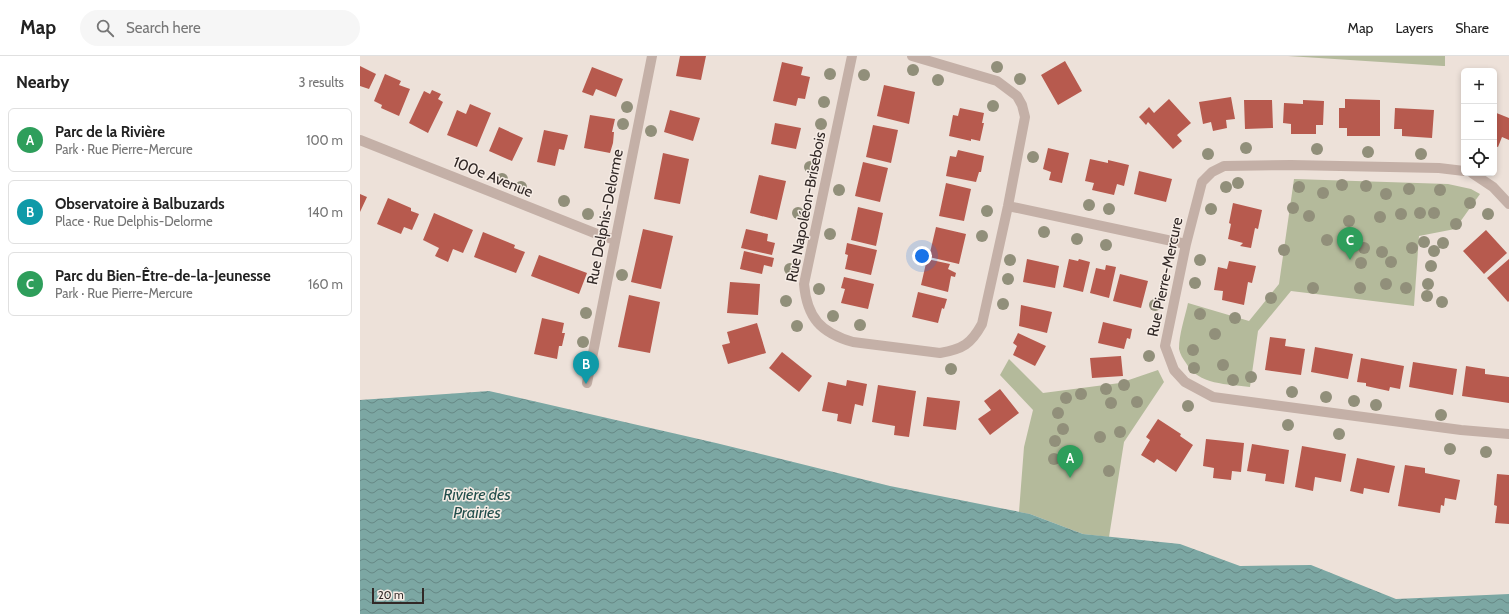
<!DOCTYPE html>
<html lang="en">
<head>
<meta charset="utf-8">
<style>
  :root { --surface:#fff; --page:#f6f6f6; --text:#222; --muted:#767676; --line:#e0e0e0; --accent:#b45309 }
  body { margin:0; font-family:Cabin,sans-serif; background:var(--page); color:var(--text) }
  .controls { position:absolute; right:12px; top:12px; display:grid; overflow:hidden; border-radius:6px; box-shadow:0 2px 6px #0003 }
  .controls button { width:36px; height:36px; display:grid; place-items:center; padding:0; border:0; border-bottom:1px solid var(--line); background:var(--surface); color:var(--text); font:20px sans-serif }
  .scale { position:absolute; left:12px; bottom:10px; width:52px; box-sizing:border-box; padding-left:4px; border:2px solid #312826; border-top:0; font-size:11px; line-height:14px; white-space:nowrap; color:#312826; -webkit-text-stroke:3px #f6ece5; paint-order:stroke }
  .you { position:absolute; left:562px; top:200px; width:14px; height:14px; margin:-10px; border:3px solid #fff; border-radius:50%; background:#1a73e8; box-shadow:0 0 0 6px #1a73e833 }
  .badge { display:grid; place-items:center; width:26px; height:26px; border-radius:50%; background:var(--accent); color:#fff; font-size:13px; font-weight:700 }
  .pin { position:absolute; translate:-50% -33px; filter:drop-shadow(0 1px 2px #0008) }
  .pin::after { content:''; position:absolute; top:21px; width:14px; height:12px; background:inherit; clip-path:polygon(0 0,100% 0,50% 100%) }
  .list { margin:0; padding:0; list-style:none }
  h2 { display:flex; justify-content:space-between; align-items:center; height:52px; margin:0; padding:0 16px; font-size:17px }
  h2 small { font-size:13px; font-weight:400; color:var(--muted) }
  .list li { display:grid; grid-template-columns:26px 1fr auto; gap:12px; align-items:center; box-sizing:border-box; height:64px; margin:0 8px 8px; padding:0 8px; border:1px solid var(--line); border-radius:6px }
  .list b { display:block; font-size:15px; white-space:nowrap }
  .list p { margin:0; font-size:13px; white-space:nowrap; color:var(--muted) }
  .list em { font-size:13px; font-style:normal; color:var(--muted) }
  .icon { flex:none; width:22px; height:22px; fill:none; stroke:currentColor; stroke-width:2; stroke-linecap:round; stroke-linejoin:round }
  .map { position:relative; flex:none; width:1149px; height:558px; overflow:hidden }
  header { display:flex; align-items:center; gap:24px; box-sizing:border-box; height:56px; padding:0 20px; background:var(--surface); border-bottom:1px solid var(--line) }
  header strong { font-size:19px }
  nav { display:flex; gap:22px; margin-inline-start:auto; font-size:14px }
  .search { width:280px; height:36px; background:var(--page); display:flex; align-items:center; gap:10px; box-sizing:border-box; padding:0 14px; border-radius:22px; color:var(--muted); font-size:15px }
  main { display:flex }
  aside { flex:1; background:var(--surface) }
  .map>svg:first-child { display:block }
  .green { fill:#b4ba9b }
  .water { fill:url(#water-waves) }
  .building { fill:#b75a4e }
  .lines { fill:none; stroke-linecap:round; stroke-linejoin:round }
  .street { stroke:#c4b0a7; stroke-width:10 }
  .tree { fill:#918f7a }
  .labels { text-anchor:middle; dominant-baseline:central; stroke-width:3; stroke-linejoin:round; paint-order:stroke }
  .street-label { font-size:15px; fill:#312826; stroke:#f6ece5 }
  .water-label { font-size:16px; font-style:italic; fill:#214d4b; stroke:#f6ece5 }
</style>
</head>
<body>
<header>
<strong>Map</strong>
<div class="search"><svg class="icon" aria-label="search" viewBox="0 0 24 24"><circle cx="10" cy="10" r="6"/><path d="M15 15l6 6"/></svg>Search here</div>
<nav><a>Map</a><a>Layers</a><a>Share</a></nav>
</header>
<main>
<aside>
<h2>Nearby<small>3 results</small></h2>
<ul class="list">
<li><span class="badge" style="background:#2e9e5b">A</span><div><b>Parc de la Rivière</b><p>Park · Rue Pierre-Mercure</p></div><em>100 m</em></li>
<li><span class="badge" style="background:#0f9aa8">B</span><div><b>Observatoire à Balbuzards</b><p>Place · Rue Delphis-Delorme</p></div><em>140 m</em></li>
<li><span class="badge" style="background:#2e9e5b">C</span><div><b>Parc du Bien-Être-de-la-Jeunesse</b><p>Park · Rue Pierre-Mercure</p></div><em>160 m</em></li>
</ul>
</aside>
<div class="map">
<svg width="1149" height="558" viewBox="0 0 1149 558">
  <defs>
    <pattern id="water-waves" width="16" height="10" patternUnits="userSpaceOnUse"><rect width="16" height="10" fill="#7ca7a3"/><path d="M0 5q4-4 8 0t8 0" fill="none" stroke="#668885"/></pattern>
  </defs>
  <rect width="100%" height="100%" fill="#ede1d9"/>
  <!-- green -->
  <path class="green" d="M928 0H1085V10H1083Z
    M934 123 1088 128 1111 133 1120 138 1095 173 1059 180 1054 250 931 235 898 275 890 331C868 328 838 329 826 307 823 303 820 298 819 293 819 278 825 261 828 247L889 265 919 228Z
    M649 303 683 337 760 327 798 314 804 326 764 386 749 481 723 478 670 458 659 456 664 391 673 354 640 319Z"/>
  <!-- water -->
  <path class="water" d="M129 335 356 387 530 430 670 458 723 478 820 488 880 510 951 509 1036 543 1149 538V558H0V344Z"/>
  <!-- building -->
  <path class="building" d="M320 0H346L341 24 316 20Z
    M705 5 722 35 698 49 681 19Z
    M422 6 443 11 441 19 450 21 445 43 438 42 436 50 413 45Z
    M0 10 16 18 9 33 0 30Z
    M232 11 263 23 256 41 236 33 233 40 222 36Z
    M25 18 41 25 39 29 50 33 39 60 21 52 22 49 14 45Z
    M524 29 555 36 549 68 517 60Z
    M72 34 81 38 78 43 83 46 68 77 49 67 64 35 70 38Z
    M871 41 875 63 866 64 867 72 853 75 851 66 843 68 839 46Z
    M809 43 831 67 817 79 822 85 813 93 788 66 786 69 779 61 789 51 794 57Z
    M985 43 1020 44V80H987V72H979V52H985Z
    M884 44H912L913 72 885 73Z
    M943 44 964 45 963 69H956V78H931V68L923 67 924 47 943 48Z
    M110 48 131 57 117 91 87 79 97 54 106 58Z
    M600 52 624 57 622 67H624L620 85 611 83V85L589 80 593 59 598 60Z
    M1035 52 1074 54 1072 82 1042 80V73H1034Z
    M310 54 340 62 333 85 304 76Z
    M1134 56 1149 62V84L1142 81 1138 91 1134 90Z
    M230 59 255 63 252 76H254L253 87 250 97 224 92Z
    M415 67 441 72 436 93 411 88Z
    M513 69 538 74 531 107 506 101Z
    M139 71 163 82 152 105 129 95Z
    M184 74 208 79 204 94 199 93 195 110 177 106Z
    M688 92 709 97 702 127 689 124 691 116 683 113Z
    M598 94 624 100 621 116H619L616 126 586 120 590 100 596 101Z
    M303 97 329 103 320 148 294 143Z
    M730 103 748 107V104L769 109 764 130 757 128 754 139 732 134 734 127 725 125Z
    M503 106 528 112 520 146 495 140Z
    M779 115 812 123 806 146 774 138Z
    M399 119 426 125 417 164 390 157Z
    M586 127 611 133 604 165 579 160Z
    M0 138 7 141 0 156Z
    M28 142 51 152V155L59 158 52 174 44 171 41 178 17 168Z
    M873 147 902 154 898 173 895 172 891 192 880 190 883 187 868 183 871 168 869 167Z
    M498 151 523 157 516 190 491 184Z
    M74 157 113 174 103 197 93 193 88 206 75 200 79 192 63 184Z
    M576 171 606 178 599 208 569 201Z
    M283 173 313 180 301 233 271 226Z
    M386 173 408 178 407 185 415 187 412 199 381 192Z
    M1126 174 1147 197 1124 218 1103 195Z
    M123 176 155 189 154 192 165 196 156 217 114 201Z
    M487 187 517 194 511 219 485 213 488 199 485 198Z
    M384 195 414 202 412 211 404 209 402 218 380 213Z
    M179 199 227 217 219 238 171 220Z
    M567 203 590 208 588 213 596 217 595 221 591 220 588 236 561 229Z
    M667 203 699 210 695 232 663 226Z
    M709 203 718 205 719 203 730 206 723 236 703 231Z
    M1149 203V245L1148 246 1127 222Z
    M869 205 896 210 892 227 888 226 884 249 862 244 863 235 854 234 858 211 867 213Z
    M746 209 756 211 749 242 730 237 736 212 745 214Z
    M760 218 788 225 781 252 753 245Z
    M484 221 514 228 508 253 481 247 485 233 481 232Z
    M370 226 400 228 398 259 367 257Z
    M558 236 587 243 584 253 582 252 578 267 552 261Z
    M269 239 300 246 290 297 258 291Z
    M661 249 692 256 687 277 659 270Z
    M182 262 204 267 202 277H205L202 290H199L197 303 174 298Z
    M743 266 772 273 770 283 767 282 764 293 738 287Z
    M397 267 406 297 368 308 362 289 370 287 367 276Z
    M658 277 686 290 675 310 653 299 657 290 653 287Z
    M910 281 926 283 925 290 945 293 941 319 905 314Z
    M955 291 993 298 988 323 951 316Z
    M422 296 452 320 439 336 409 312Z
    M761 300 763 320 732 322 730 302Z
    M1001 302 1044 310 1040 333 1030 331 1029 335 1006 330V327L997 326Z
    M1053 306 1097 313 1093 339 1049 331Z
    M1106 310 1125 313V318L1149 321V347L1102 340Z
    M487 324 507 328 503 350 495 348 491 368 477 365 478 358 462 355 468 326 486 330Z
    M518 329 556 335 549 381 534 379 535 370 512 366Z
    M640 333 659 357 630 379 618 363 631 354 624 345Z
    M567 341 600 345 596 374 563 370Z
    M798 363 821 378 820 380 833 389 816 416 797 403 794 407 781 399 790 384 786 381Z
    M846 383 884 387 881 416 872 415 871 424 853 422 854 412 843 410Z
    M892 388 929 394 924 428 905 425 906 418 887 415Z
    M942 390 986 398 981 426 955 421 953 435 935 431Z
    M997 402 1035 410 1029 437 1004 432 1003 438 990 435Z
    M1045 409 1065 412V417L1100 424 1096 444 1085 442 1084 450 1081 449 1080 457 1038 450Z
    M1137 418 1149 419V468L1135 467 1137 450 1134 449Z"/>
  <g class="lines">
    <!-- street -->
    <path class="street" d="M492 0 444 228C447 262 461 277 493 286L580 297C603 293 611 288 622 268L648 150 665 61 662 49 657 40 637 25 552 0
      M0 84 237 178 255 184
      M1104 115 1079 112 931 109 864 110 852 116 842 126 826 188 805 290 814 314 825 326 853 341 1101 374 1149 378
      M1112 117 1133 131 1149 148
      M648 150 826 188
      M227 327 292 0"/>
  </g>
  <!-- trees -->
  <g class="tree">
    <circle cx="637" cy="11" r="6"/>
    <circle cx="553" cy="14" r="6"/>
    <circle cx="470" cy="18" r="6"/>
    <circle cx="504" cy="19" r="6"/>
    <circle cx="660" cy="23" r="6"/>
    <circle cx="578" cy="24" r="6"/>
    <circle cx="464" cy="46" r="6"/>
    <circle cx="633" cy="50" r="6"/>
    <circle cx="267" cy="51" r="6"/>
    <circle cx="263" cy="68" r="6"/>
    <circle cx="461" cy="68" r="6"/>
    <circle cx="291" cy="75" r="6"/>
    <circle cx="886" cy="92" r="6"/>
    <circle cx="957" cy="93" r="6"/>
    <circle cx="1008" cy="96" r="6"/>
    <circle cx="848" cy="98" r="6"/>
    <circle cx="1061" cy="98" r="6"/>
    <circle cx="673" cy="101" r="6"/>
    <circle cx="450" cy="111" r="6"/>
    <circle cx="142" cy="123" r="6"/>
    <circle cx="878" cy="127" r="6"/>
    <circle cx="982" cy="129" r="6"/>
    <circle cx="1006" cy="130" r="6"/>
    <circle cx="161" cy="131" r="6"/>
    <circle cx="866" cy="131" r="6"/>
    <circle cx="939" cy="131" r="6"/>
    <circle cx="1049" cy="133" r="6"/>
    <circle cx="479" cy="134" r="6"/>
    <circle cx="1080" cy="134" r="6"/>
    <circle cx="963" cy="137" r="6"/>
    <circle cx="1026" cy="138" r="6"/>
    <circle cx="204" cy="145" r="6"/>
    <circle cx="1110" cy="147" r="6"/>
    <circle cx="729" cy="149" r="6"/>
    <circle cx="933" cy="152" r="6"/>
    <circle cx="749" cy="153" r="6"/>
    <circle cx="851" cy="153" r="6"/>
    <circle cx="627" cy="155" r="6"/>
    <circle cx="438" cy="157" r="6"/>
    <circle cx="1060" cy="157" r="6"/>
    <circle cx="1074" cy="157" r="6"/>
    <circle cx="228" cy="158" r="6"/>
    <circle cx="1041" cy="158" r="6"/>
    <circle cx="1128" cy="158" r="6"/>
    <circle cx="949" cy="160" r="6"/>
    <circle cx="1020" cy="161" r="6"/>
    <circle cx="989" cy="165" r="6"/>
    <circle cx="1096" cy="168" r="6"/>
    <circle cx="684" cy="176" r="6"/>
    <circle cx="470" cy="178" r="6"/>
    <circle cx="622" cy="180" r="6"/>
    <circle cx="717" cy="183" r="6"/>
    <circle cx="967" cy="184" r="6"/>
    <circle cx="1064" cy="186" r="6"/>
    <circle cx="1083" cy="187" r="6"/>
    <circle cx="746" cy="189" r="6"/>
    <circle cx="1004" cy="192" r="6"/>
    <circle cx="1052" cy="192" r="6"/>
    <circle cx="924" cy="194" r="6"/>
    <circle cx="1074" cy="195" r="6"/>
    <circle cx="1022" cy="196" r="6"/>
    <circle cx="650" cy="204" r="6"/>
    <circle cx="840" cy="204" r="6"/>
    <circle cx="1031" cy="206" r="6"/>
    <circle cx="1001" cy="207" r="6"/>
    <circle cx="1071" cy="210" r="6"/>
    <circle cx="430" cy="213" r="6"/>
    <circle cx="262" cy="219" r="6"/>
    <circle cx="648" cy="223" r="6"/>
    <circle cx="835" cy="227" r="6"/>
    <circle cx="1026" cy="228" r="6"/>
    <circle cx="1068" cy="228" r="6"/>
    <circle cx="953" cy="232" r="6"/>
    <circle cx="1000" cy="232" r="6"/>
    <circle cx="1046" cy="232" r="6"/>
    <circle cx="459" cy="233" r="6"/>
    <circle cx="1067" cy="240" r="6"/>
    <circle cx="911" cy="242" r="6"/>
    <circle cx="426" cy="245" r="6"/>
    <circle cx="1082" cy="246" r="6"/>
    <circle cx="643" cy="248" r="6"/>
    <circle cx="795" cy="249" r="6"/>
    <circle cx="226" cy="257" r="6"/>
    <circle cx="840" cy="258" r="6"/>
    <circle cx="473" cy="260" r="6"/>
    <circle cx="875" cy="262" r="6"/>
    <circle cx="500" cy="269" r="6"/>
    <circle cx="437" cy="270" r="6"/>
    <circle cx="855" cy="278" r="6"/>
    <circle cx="223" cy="286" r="6"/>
    <circle cx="833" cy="294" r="6"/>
    <circle cx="789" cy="300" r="6"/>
    <circle cx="863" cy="309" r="6"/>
    <circle cx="834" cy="312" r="6"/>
    <circle cx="591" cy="313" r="6"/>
    <circle cx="891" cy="321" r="6"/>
    <circle cx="873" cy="324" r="6"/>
    <circle cx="764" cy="329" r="6"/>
    <circle cx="746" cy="333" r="6"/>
    <circle cx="932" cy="336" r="6"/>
    <circle cx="721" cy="338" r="6"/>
    <circle cx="966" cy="341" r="6"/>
    <circle cx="706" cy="342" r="6"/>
    <circle cx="994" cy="345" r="6"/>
    <circle cx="777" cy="346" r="6"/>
    <circle cx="751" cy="347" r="6"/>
    <circle cx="1016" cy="349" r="6"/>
    <circle cx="828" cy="350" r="6"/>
    <circle cx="698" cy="357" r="6"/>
    <circle cx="1081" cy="359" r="6"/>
    <circle cx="928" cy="369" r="6"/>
    <circle cx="703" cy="373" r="6"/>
    <circle cx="760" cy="376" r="6"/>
    <circle cx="979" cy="378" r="6"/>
    <circle cx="740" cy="381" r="6"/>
    <circle cx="695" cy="385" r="6"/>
    <circle cx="1090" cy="393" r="6"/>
    <circle cx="1126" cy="396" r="6"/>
    <circle cx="694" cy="403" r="6"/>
    <circle cx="749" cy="415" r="6"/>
  </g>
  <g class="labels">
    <!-- street labels -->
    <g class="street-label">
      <text transform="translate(133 121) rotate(22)">100e Avenue</text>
      <text transform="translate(446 151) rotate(-79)">Rue Napoléon-Brisebois</text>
      <text transform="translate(245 161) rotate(-79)">Rue Delphis-Delorme</text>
      <text transform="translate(805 221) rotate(-78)">Rue Pierre-Mercure</text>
    </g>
    <!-- water labels -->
    <g class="water-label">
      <text x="117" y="438">Rivière des<tspan x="117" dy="18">Prairies</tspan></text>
    </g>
  </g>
</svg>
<div class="controls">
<button>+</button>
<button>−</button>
<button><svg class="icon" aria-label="locate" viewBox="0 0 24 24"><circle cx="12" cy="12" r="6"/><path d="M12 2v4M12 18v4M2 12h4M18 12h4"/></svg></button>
</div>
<div class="scale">20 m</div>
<div class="you"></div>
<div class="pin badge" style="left:710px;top:422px;background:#2e9e5b">A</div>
<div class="pin badge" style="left:226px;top:328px;background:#0f9aa8">B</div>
<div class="pin badge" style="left:990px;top:204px;background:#2e9e5b">C</div>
</div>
</main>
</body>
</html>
